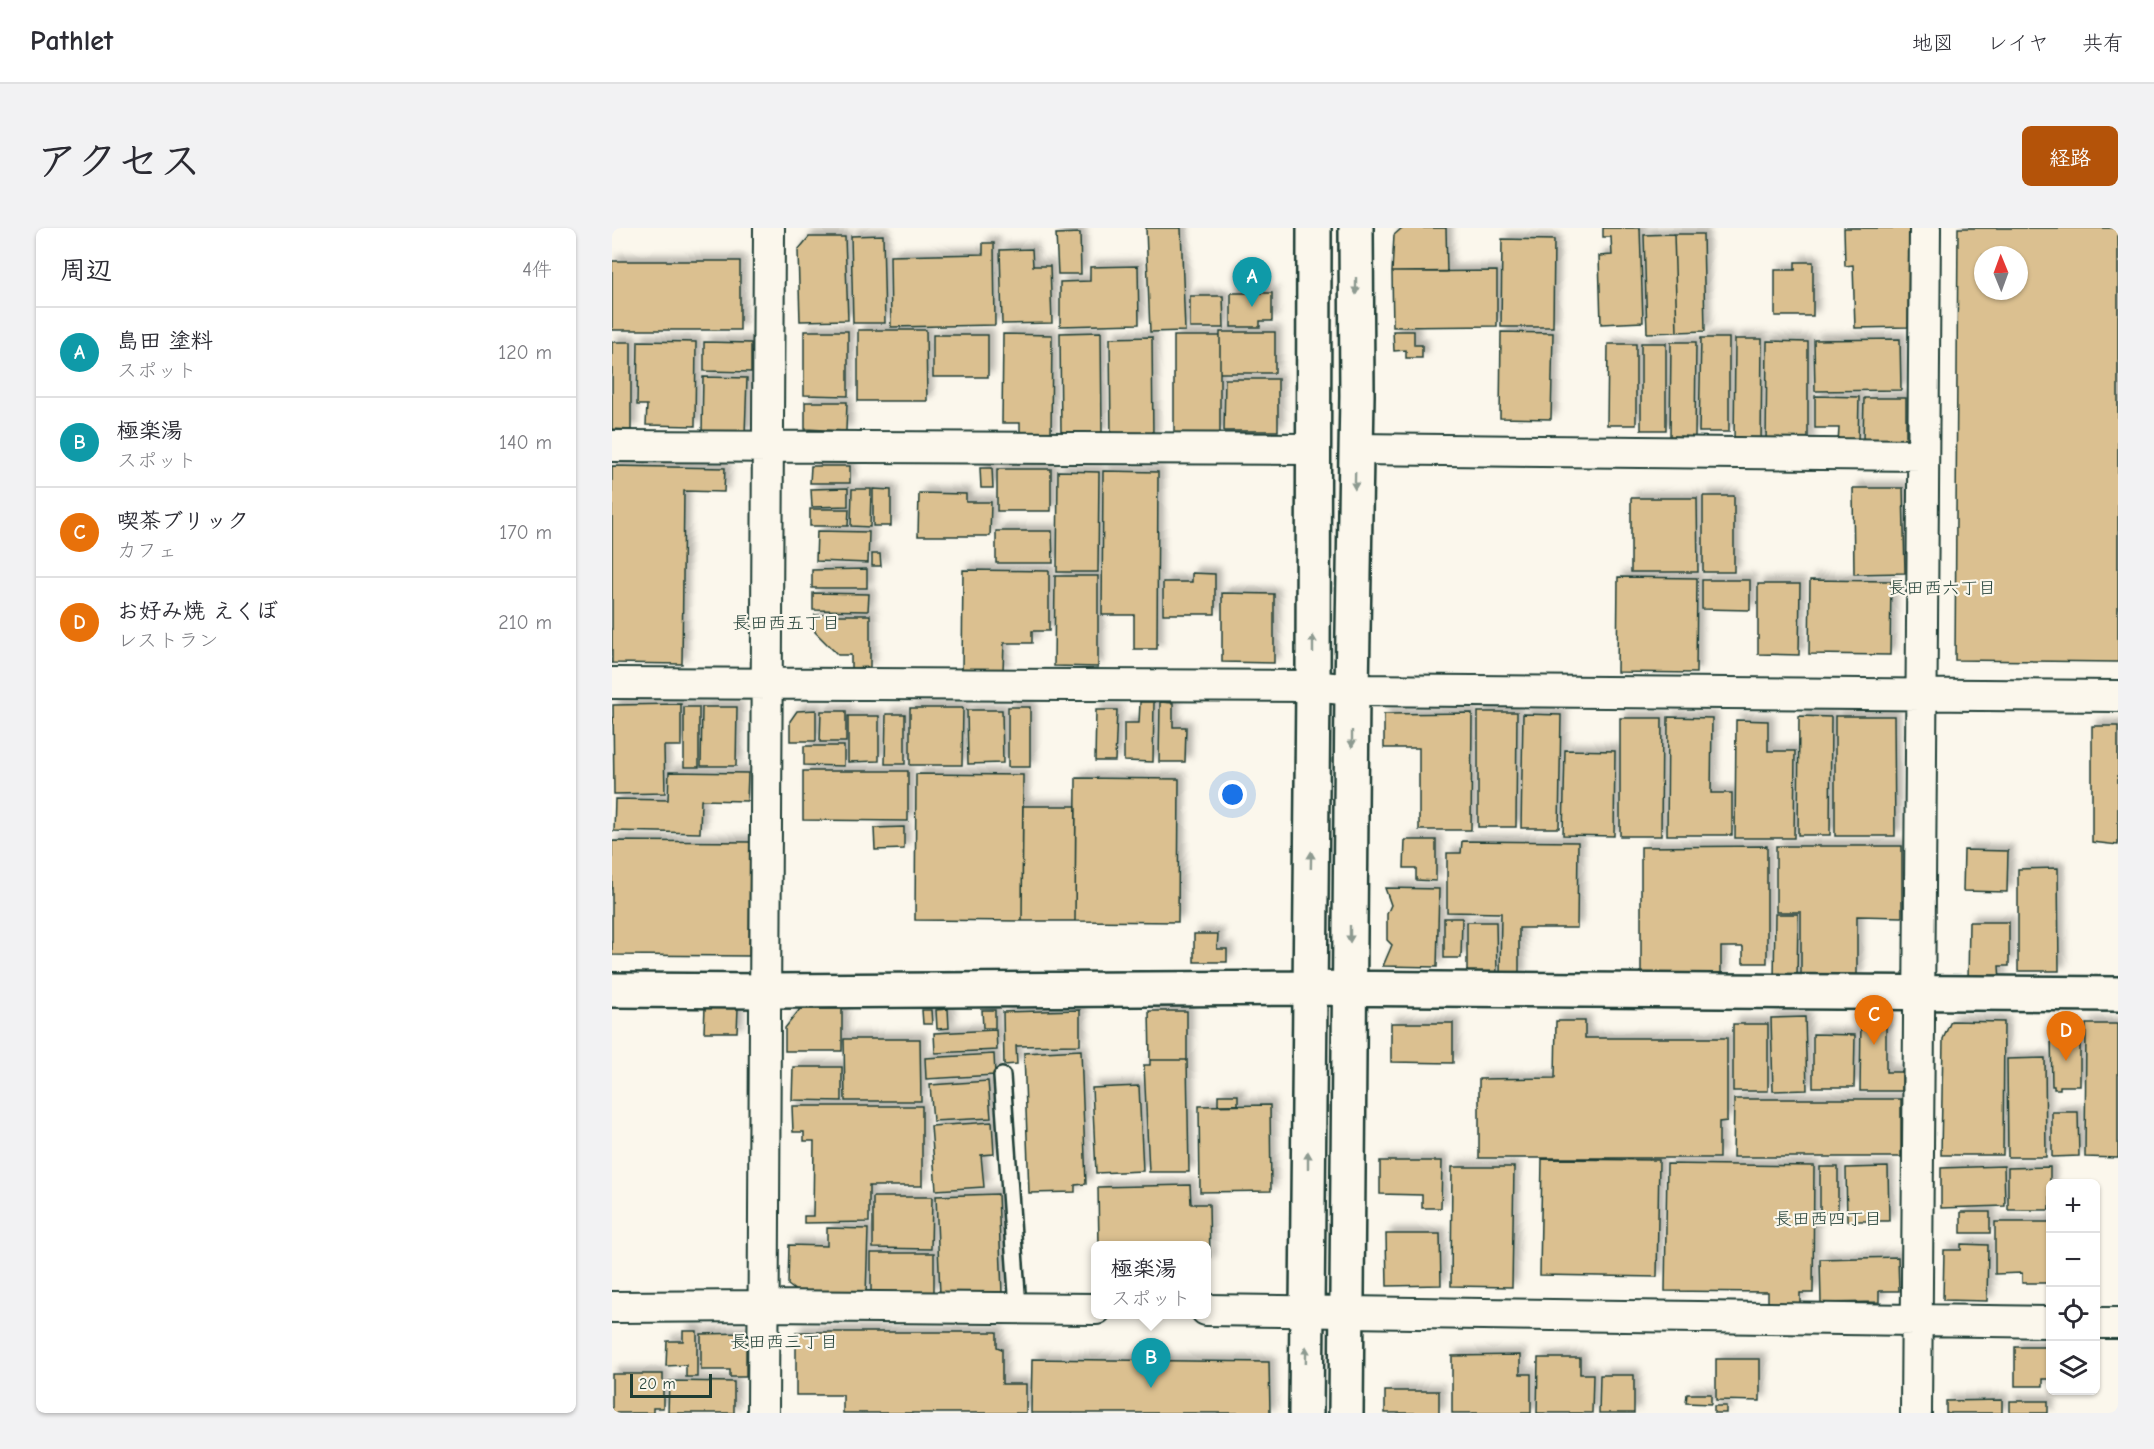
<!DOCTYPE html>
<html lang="ja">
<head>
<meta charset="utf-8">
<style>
  :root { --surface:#fff; --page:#f2f2f3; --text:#2b2b33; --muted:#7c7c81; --line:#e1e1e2; --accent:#b45309 }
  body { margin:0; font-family:"Comic Neue","Klee One",sans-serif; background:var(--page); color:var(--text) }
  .controls { position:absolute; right:18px; bottom:18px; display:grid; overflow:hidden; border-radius:9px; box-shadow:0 2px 4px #0004 }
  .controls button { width:54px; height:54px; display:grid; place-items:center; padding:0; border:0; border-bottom:2px solid var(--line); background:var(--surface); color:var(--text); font:30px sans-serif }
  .compass { position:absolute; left:1362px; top:18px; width:54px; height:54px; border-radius:50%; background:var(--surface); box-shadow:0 2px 4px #0004; rotate:359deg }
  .scale { position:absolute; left:18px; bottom:15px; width:82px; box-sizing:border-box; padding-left:6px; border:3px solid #1f3d34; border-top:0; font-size:16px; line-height:21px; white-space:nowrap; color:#1f3d34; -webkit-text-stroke:4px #fbf7ec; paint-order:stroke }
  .you { position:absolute; left:621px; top:567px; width:21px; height:21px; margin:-15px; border:4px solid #fff; border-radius:50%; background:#1a73e8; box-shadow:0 0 0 9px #1a73e833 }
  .badge { display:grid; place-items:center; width:39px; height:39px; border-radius:50%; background:var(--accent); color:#fff; font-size:20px; font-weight:700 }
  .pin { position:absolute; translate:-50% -50px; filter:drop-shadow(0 2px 3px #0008) }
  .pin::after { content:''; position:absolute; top:32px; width:21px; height:18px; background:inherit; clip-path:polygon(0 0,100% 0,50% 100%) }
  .popup { position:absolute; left:479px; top:1013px; width:120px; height:78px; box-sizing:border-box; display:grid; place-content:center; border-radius:9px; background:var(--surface); filter:drop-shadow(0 2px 4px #0005); font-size:20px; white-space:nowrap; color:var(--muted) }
  .popup b { font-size:22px; color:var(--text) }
  .popup::after { content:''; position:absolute; left:50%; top:100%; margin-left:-12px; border:12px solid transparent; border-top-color:var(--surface) }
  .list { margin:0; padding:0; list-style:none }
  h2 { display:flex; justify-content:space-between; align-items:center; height:78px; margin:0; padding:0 24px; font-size:26px }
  h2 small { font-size:20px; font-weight:400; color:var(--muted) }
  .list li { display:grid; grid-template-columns:39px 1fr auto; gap:18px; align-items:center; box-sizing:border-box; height:90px; padding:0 24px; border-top:2px solid var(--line) }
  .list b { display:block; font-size:22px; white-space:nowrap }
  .list p { margin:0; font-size:20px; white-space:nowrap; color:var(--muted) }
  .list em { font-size:20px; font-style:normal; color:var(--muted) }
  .icon { flex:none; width:33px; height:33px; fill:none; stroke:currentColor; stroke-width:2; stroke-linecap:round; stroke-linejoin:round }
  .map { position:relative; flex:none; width:1506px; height:1185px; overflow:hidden; border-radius:9px }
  header { display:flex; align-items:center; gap:36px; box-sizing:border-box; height:84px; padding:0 30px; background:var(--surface); border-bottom:2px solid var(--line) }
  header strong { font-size:28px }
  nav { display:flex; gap:33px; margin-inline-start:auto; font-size:21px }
  .intro { display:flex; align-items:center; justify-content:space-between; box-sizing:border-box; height:144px; padding:0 36px }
  h1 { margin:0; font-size:42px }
  .button { padding:15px 27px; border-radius:9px; background:var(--accent); color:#fff; font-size:21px; font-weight:700 }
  main { display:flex; gap:36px; padding:0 36px }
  aside { flex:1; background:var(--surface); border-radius:9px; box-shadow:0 2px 4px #0004 }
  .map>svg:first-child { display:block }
  .building { fill:#dbc090; stroke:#1f3d34; stroke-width:1.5; fill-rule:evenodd; filter:url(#shadow) }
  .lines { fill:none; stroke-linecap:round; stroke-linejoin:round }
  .service-casing { stroke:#1f3d34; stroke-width:20 }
  .minor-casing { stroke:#1f3d34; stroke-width:34 }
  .tertiary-casing { stroke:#1f3d34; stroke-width:38 }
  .service { stroke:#fbf7ec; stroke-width:15 }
  .minor { stroke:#fbf7ec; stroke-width:30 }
  .tertiary { stroke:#fbf7ec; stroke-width:33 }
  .oneway { fill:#8d9a90 }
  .labels { text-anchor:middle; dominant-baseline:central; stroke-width:4.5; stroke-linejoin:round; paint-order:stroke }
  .neighbourhood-label { font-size:18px; fill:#1f3d34; stroke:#fbf7ec }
</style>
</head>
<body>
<header>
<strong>Pathlet</strong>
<nav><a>地図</a><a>レイヤ</a><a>共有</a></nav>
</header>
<div class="intro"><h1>アクセス</h1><a class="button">経路</a></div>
<main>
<aside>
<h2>周辺<small>4件</small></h2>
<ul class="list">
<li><span class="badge" style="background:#0f9aa8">A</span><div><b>島田 塗料</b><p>スポット</p></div><em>120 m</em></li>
<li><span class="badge" style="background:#0f9aa8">B</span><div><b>極楽湯</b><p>スポット</p></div><em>140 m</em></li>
<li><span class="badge" style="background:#e8710a">C</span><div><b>喫茶ブリック</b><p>カフェ</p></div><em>170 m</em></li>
<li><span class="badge" style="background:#e8710a">D</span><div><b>お好み焼 えくぼ</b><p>レストラン</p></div><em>210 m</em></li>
</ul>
</aside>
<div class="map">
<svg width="1506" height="1185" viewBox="0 0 1506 1185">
  <defs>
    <filter id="shadow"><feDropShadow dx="5.5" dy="-5.5" stdDeviation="3" flood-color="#0004"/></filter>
  </defs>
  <rect width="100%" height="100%" fill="#fbf7ec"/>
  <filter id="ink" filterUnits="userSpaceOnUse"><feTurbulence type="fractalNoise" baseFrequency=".0167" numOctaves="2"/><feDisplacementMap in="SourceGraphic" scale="12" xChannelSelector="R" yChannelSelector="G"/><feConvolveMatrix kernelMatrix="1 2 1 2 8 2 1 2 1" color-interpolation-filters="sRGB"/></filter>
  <g filter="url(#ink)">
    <!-- building -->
    <path class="building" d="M534 0H569L573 103 538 104Z
      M790 0H834L835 44H780L782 7Z
      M991 0H1028L1031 94 989 96 987 28 1000 27 999 9H991Z
      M1232 0H1297L1296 99 1243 100 1241 37 1233 38Z
      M1346 0H1506V434L1343 432ZM1371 27H1407V63H1371Z
      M468 5 469 46H446L444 6Z
      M1062 6 1065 104 1035 105 1032 7Z
      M1062 6H1091L1093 103 1065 104Z
      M271 7 273 95H241L239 8Z
      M197 9H233L236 92 188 93 186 22Z
      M890 11 942 12 941 99H889Z
      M371 15H382L383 97 279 99 278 28 371 26Z
      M420 21 421 38H438L440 95 390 96 388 22Z
      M0 33H128V102H0Z
      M1183 34H1201V88H1163V42H1183Z
      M526 38 527 96 448 98V54L478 53V39Z
      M885 43V98L781 99 780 44Z
      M619 65H660V93H648V99H619Z
      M578 68H611L612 100H578Z
      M246 102H314L315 173H246Z
      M192 103H236V168L192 167Z
      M781 103H802V117H810V130H794V122L782 123Z
      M489 104 490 205H449L448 105Z
      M608 104H663V145H608Z
      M889 104 941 105 939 191 888 190Z
      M391 106 440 107 439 208 408 207V195H390Z
      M321 107H376V149H321Z
      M562 108H608V207L562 206Z
      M540 109 541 210H499L498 110Z
      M1089 110H1117V204H1087Z
      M1123 111H1150L1149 216H1122Z
      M1288 111 1289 162 1203 163 1202 112Z
      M26 113 84 114 83 198 34 197 35 177H25Z
      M1155 113 1196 114V217H1154Z
      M0 114H19V202L0 201Z
      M92 114 139 115V144L92 143Z
      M1059 114H1084L1083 209 1058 208Z
      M1029 115H1054V202H1029Z
      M996 116H1024V197H995Z
      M91 149 135 150 133 206 90 205Z
      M613 151H666V203H612Z
      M1203 168 1247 169 1246 215H1226L1227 200H1203Z
      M1252 170H1294V213L1251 212Z
      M193 174H235L234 203 193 201Z
      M0 238 113 240 112 264 72 263 70 436 0 435Z
      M199 238H238V255H198Z
      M368 240H380L381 260H369Z
      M385 241H439V283H385Z
      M446 243 487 244 486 344H445Z
      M491 243 546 244 545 421H522V387H490Z
      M236 260V278L200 279 199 261Z
      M1241 260H1291L1293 345 1242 346Z
      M240 261H259L258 299 239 298Z
      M261 261 279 262V298H261Z
      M307 265 354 266V274H379L378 308H306Z
      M1091 268H1122V344H1091Z
      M1019 270H1085L1086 344H1019Z
      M198 281H237L236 298H198Z
      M205 303 257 304 256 335 204 333Z
      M384 303H440L441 335H384Z
      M260 326H268L269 338H260Z
      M255 341V360H200V342Z
      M351 342 437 343V403H420V415H392L391 443 350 442Z
      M580 345 603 346V386H551V354H580Z
      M443 348H486V439L442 438Z
      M1006 349 1085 350 1084 445 1005 444Z
      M1090 352H1138V382L1090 381Z
      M1198 352 1279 353 1278 427 1197 426Z
      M1146 356H1188L1187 427 1146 426Z
      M201 365 257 366 256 383 201 382Z
      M610 365 662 366V435L610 434Z
      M203 387H258V439L239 440V427H226L203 404Z
      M528 474H542L541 534 512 533V495H527Z
      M548 474 561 475V499H574L573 534H547Z
      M69 476V518H52L53 565 2 566 1 477Z
      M72 479H87V539H72Z
      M90 479H125L124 538H89Z
      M396 479H418V539H396Z
      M298 480H351L350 537H298Z
      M204 482V513H178V493L185 483Z
      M355 482H390L391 535 356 536Z
      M484 482H505L503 533H483Z
      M209 483H234V514H208Z
      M866 484H905L904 599H866Z
      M860 485 859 602H807V520H772V486Z
      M274 486H293V536H273Z
      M911 486 949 487 947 600H909Z
      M236 488H267V533L236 534Z
      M1187 488 1219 489 1218 607H1186Z
      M1223 488H1282L1283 608H1223Z
      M1056 489 1100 490 1099 565H1120V607H1055Z
      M1008 490H1050L1049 608H1008Z
      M1124 492 1156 493V523H1183L1182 610H1123Z
      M1480 498H1506V617L1480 614Z
      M192 518H232V538L192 537Z
      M953 522 1003 523 1002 608 951 607Z
      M191 543H296V593L191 592Z
      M57 544 136 545 135 573 89 572 88 605 2 603 3 571 56 572Z
      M304 546 411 547 410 693 303 692Z
      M464 550 567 551 566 694 463 693Z
      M411 578H464L463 693H410Z
      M292 599V621L263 622 262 600Z
      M793 612H824V653L804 652V640H792Z
      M0 613 138 614 137 728 0 727Z
      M850 613 966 614 965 700H907V748H888L889 685 835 684V625H849Z
      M1155 618V735H1131V719H1109V750H1029V619Z
      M1164 618H1290V689L1245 688V749H1189V684H1164Z
      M1352 622 1396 623 1395 664 1351 663Z
      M1446 640 1447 743H1406V641Z
      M773 660 827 661 825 739 771 738 780 717 775 712V686L779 677Z
      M1163 686H1186L1185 752H1162Z
      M832 690H850L849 730H832Z
      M855 694H884L885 747H855Z
      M1357 694H1397V738H1387L1388 753H1356Z
      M582 706H606L605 721H615V734H582Z
      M93 779 126 780 125 804H92Z
      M188 781H230V823H173V800Z
      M336 781 337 800 325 801 324 782Z
      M310 782H319L320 796H311Z
      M370 782H383V800H371Z
      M468 782V817L404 818 405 836 392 837 391 784Z
      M537 783H575V832H538Z
      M1193 789 1195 862 1161 863 1159 790Z
      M1249 790H1274V844H1290V863H1248Z
      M944 793H973V810H1115V893L1107 894V930H867V851L943 850Z
      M1339 793 1392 794 1391 927H1329L1331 811Z
      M779 795H841V835L779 834Z
      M1121 796H1156V863H1121Z
      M1474 796H1506V930L1473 929Z
      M384 802 385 822 323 825 322 805Z
      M1468 804V858H1448V861H1442V858H1440L1439 809H1448V805Z
      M1201 806 1243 807 1242 859H1201Z
      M232 811H308L309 873H233Z
      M469 822 474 956 463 957V964L417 965 412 825Z
      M382 826 383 847 314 851 313 830Z
      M1433 830 1434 929H1396L1395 831Z
      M538 832H575L577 944H537L532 837H538Z
      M181 839H230V873L180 872Z
      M376 853 379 890 321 893 318 857Z
      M527 858 531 943 484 945 480 860Z
      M606 867H626V877H606Z
      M1122 871H1289V929H1121Z
      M658 877 659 963 588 964 587 878Z
      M180 878H310V958H257V994L192 995V988H201L202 913H192V904H181Z
      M1440 884H1466L1467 928 1440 929Z
      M380 894 382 926 369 927 372 959 324 962 319 898Z
      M930 931 1047 932 1045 1049 928 1047Z
      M768 933H830L829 980H810V967L768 966Z
      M1055 936 1202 938 1201 1065H1188V1075H1156V1064L1053 1063Z
      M1392 938 1393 978 1329 980V940Z
      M840 939H902L900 1059 839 1058Z
      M1208 939H1226V984L1208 985Z
      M1276 939 1277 993H1235L1234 940Z
      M1438 939V982H1396V940Z
      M578 957 579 976H597L598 1033H594V1018H487L486 959Z
      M386 966 390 1065 328 1067 324 968Z
      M261 969H320L319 1021 261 1020Z
      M1349 984H1378V1005H1349Z
      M1383 994H1438V1055H1410V1045L1383 1046Z
      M215 1000 256 1001 254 1067 187 1065 176 1057 177 1017 215 1018Z
      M774 1006H828L829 1057 775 1058Z
      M1349 1016 1376 1017 1375 1073 1331 1072 1332 1022H1349Z
      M259 1025H322V1064L259 1065Z
      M1286 1029 1287 1063H1267V1074L1209 1075 1208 1031Z
      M71 1103H85V1149H74V1137L54 1138 55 1113H71Z
      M184 1104H385V1119L390 1121V1156H414V1185H231V1167H184Z
      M134 1105V1149H118V1142H89V1106Z
      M1403 1119H1438V1151H1431V1158H1403Z
      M908 1127V1146H919V1185H840V1128Z
      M926 1130H968V1146H981L980 1185H925Z
      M420 1131 657 1134 658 1185H419Z
      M1104 1131H1148V1173L1104 1172Z
      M0 1146H51V1180H41V1185H0Z
      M988 1147H1022V1185H987Z
      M57 1153 122 1154V1185H56Z
      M773 1163H827V1185H773Z
      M1075 1166H1099V1176L1074 1175Z
      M1390 1172V1185H1334V1173Z
      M1398 1173H1436V1185H1398Z
      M1102 1178H1114V1185H1102Z"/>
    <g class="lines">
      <defs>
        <path id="service" d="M390 848 406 1080"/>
        <path id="minor" d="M0 218 702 221
          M743 221 1310 227
          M0 455 701 458 740 462 1506 468
          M0 1079 152 1078 484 1081
          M594 1082 1438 1094
          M1484 1095H1506
          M151 1185 157 0
          M1304 1185 1313 0"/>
        <path id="tertiary" d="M0 762 155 763 698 760 1506 766
          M694 1185 701 458 702 0
          M734 1185 740 462 745 167 744 0"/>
      </defs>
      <!-- service casing -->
      <use href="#service" class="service-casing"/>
      <!-- minor casing -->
      <use href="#minor" class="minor-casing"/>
      <!-- tertiary casing -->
      <use href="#tertiary" class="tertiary-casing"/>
      <!-- service -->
      <use href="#service" class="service"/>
      <!-- minor -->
      <use href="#minor" class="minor"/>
      <!-- tertiary -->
      <use href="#tertiary" class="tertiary"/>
    </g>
    <!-- one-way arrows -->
    <defs><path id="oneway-solid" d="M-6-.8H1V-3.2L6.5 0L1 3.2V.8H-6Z" transform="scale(1.5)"/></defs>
    <g class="oneway">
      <use href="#oneway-solid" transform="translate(744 58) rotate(90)"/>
      <use href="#oneway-solid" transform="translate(743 253) rotate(91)"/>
      <use href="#oneway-solid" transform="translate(701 416) rotate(-90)"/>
      <use href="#oneway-solid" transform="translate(740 511) rotate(90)"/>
      <use href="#oneway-solid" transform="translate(699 632) rotate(-89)"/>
      <use href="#oneway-solid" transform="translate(738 706) rotate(90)"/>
      <use href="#oneway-solid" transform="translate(696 932) rotate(-90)"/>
      <use href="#oneway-solid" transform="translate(694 1127) rotate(-89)"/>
    </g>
  </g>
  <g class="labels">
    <!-- neighbourhood labels -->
    <g class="neighbourhood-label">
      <text x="1330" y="360">長田西六丁目</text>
      <text x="174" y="395">長田西五丁目</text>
      <text x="1216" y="991">長田西四丁目</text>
      <text x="172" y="1114">長田西三丁目</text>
    </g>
  </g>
</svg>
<div class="controls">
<button>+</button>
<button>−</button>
<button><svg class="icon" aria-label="locate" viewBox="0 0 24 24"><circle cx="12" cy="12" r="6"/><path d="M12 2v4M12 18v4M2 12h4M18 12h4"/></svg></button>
<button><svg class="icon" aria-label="layers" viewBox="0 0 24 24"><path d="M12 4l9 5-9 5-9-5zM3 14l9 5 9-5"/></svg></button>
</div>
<svg class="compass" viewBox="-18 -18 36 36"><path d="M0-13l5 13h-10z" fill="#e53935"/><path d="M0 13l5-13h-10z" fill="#7c7c81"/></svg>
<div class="scale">20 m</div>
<div class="you"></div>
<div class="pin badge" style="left:640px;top:79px;background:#0f9aa8">A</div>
<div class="pin badge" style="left:539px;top:1160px;background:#0f9aa8">B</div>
<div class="popup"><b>極楽湯</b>スポット</div>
<div class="pin badge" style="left:1262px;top:817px;background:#e8710a">C</div>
<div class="pin badge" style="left:1454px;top:833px;background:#e8710a">D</div>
</div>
</main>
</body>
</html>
